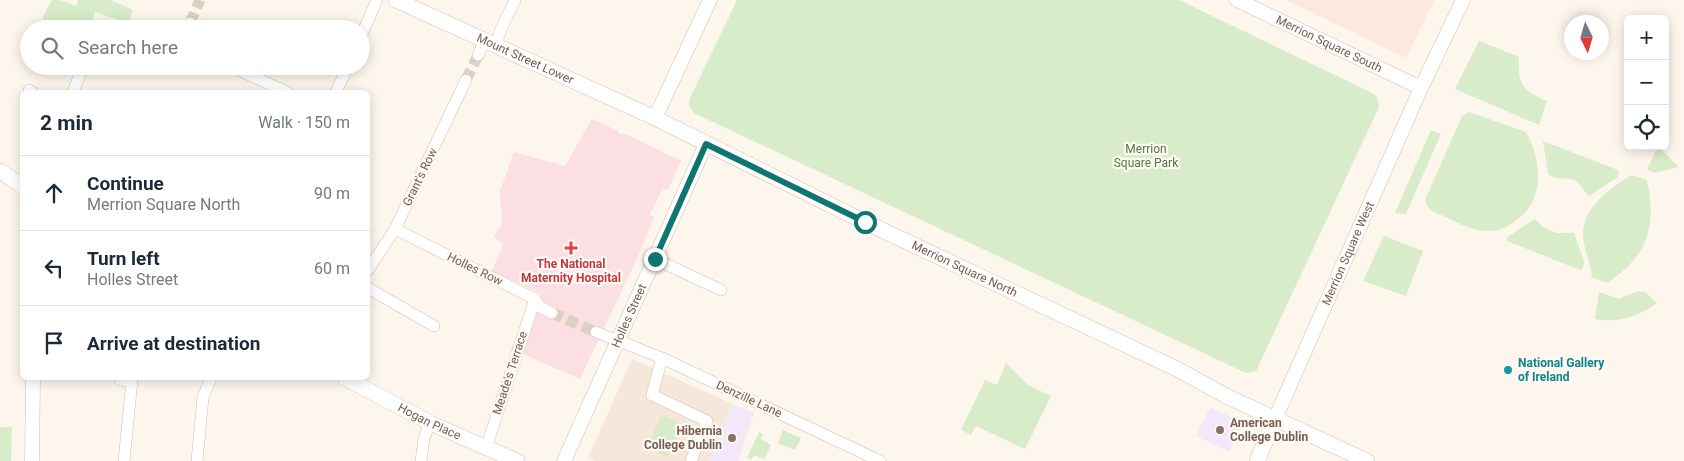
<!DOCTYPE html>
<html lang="en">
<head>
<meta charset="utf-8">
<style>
  :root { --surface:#fff; --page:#f2f2f3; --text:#1f2937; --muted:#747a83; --line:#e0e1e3 }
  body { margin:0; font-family:Roboto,sans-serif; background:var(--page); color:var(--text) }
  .controls { position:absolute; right:15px; top:15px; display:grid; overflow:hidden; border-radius:8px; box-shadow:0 2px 12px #0003 }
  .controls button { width:45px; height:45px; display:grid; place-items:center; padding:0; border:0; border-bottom:1px solid var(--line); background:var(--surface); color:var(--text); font:25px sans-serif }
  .compass { position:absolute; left:1564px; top:15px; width:45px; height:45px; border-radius:50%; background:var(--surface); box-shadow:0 2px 12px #0003; rotate:175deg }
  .stop { position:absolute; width:15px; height:15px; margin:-11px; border:4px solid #0f766e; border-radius:50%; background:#fff }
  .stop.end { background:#0f766e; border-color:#fff; box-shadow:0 1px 5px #0008 }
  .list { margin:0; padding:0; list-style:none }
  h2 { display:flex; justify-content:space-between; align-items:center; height:65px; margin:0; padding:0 20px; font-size:21px }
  h2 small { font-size:16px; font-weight:400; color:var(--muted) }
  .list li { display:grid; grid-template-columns:32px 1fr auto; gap:15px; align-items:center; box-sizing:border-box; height:75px; padding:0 20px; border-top:1px solid var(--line) }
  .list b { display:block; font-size:19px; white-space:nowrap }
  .list p { margin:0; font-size:16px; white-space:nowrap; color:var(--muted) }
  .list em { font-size:16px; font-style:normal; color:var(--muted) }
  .icon { flex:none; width:28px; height:28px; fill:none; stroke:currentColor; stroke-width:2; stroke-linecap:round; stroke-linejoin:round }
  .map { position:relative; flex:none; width:1684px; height:461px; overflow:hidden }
  .search { position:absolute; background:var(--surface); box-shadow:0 2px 12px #0003; left:20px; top:20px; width:350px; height:55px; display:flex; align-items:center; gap:12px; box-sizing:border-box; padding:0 18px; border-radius:28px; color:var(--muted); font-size:19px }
  .panel { position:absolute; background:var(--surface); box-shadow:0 2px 12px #0003; left:20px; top:90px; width:350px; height:290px; border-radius:8px }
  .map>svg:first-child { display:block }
  .residential { fill:#f5e8da }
  .commercial { fill:#fde8e0 }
  .education { fill:#f3e8fa }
  .medical { fill:#fbdfe3 }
  .green { fill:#d8ecc9 }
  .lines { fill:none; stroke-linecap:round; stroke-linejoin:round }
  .minor-tunnel { stroke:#dcd0c4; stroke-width:11; stroke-dasharray:11 5.5; stroke-linecap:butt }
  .minor-casing { stroke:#d1beb0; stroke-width:12 }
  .tertiary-casing { stroke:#d1beb0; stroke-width:15 }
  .secondary-casing { stroke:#d6c0b0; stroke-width:16 }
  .minor { stroke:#fff; stroke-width:11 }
  .tertiary { stroke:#fff; stroke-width:14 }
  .secondary { stroke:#fff; stroke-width:15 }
  .route { stroke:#0f766e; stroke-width:6 }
  .health-dot { fill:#e0444e; stroke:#fffaf3; stroke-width:2 }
  .culture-dot { fill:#0f9aa8; stroke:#fffaf3; stroke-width:2 }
  .education-dot { fill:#8d6e63; stroke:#fffaf3; stroke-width:2 }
  .labels { text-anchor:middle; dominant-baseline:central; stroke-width:4.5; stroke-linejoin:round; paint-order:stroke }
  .street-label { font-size:12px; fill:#7a5c4d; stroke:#fffaf3 }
  .park-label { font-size:12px; fill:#537a41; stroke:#fffaf3 }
  .health-label { font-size:12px; font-weight:bold; fill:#be3a42; stroke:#fffaf3 }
  .culture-label { font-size:12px; font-weight:bold; fill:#0d838f; stroke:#fffaf3; text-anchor:start }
  .education-label { font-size:12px; font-weight:bold; fill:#785e54; stroke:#fffaf3; text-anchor:start }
</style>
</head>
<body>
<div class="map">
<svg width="1684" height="461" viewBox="0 0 1684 461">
  <rect width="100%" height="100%" fill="#fdf6ec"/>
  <!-- residential -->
  <path class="residential" d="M632 359 733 404 709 461H595L588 458Z"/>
  <!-- commercial -->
  <path class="commercial" d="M1286 0H1434L1406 58Z"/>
  <!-- education -->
  <path class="education" d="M733 404 754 413 738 461H709Z
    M1210 407 1243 423 1229 452 1196 436Z"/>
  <!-- medical -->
  <path class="medical" d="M592 119 618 131 620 134 628 135 681 161 668 190 663 188 650 214 654 217 640 252 580 379 523 354 537 313 541 294 492 271 503 245 494 236 502 224 500 191 514 152 565 166Z"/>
  <!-- green -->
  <path class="green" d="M54 0H60L76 6 78 0H111L133 10 128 23 95 12 89 29H47L43 17 51 1Z
    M737 0H1179L1374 94 1377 97 1379 107 1258 367 1256 371 1246 373 694 113 689 106 690 98Z
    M1479 41 1519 57C1518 85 1521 90 1547 101L1539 125 1455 89Z
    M1469 112 1526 132C1543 162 1545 202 1514 222 1506 228 1495 232 1485 231 1469 230 1449 218 1434 212L1428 207 1425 200 1462 116Z
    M1431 130 1441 134 1406 214 1395 213Z
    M1543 141 1618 170 1619 176 1589 196C1584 192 1582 185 1576 181 1566 176 1556 181 1548 174Z
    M1658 146 1679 167 1654 173 1647 169Z
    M1631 175 1647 180C1657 227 1648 256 1607 283L1592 277C1591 262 1583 248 1583 234 1583 207 1611 188 1631 175Z
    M1535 219 1543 227 1556 233H1574L1584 261 1583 269 1580 270 1507 241V237Z
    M1384 236 1423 251 1406 296 1363 281Z
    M1638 291 1645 292 1657 303C1638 317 1618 323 1595 319L1599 292 1619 299Z
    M1006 363 1028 385 1051 396 1025 449 976 426 971 435 961 430 985 380 997 385Z
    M661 415 683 424 668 457 647 448Z
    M0 427H12L11 461H0Z
    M783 430 801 438 795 450 778 443Z
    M759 432 763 434 761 439 771 445 764 459 754 455 751 460 747 458Z"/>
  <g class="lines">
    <!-- minor-tunnel -->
    <path class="minor-tunnel" d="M190 23 200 0
      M466 80 478 55
      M552 313 596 332"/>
    <defs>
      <path id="minor" d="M188 29 190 23
        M361 36 377 0
        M496 45 501 29 515 0
        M478 55 485 40
        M237 66 243 72 287 92
        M29 90 32 92
        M73 92 83 66
        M336 92 348 66
        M395 229 535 299 540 307 552 313
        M655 259 721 290
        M368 270 395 229 466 80
        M368 288 434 326
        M596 332 662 358 880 461
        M662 358 652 395 707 421 691 461
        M120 378V380L132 381 124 461
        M486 448 535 299
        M197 461 203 397 211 378
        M421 461 424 438 430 423"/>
      <g id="tertiary">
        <path id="s1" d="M1237 0 1421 88"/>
        <path d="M655 118 710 0"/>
        <path id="s2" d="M1275 419 1421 88 1463 0"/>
        <path d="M32 461 33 378"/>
        <path id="s3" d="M564 461 706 144"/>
      </g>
      <g id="secondary">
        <path id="s4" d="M396 0 655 118 865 222 1177 369 1228 397 1367 461"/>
        <path d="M0 171 22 186"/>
        <path id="s5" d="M345 378 430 423 517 461"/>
        <path d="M1257 461 1275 419"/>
      </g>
    </defs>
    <!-- minor casing -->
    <use href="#minor" class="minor-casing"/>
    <!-- tertiary casing -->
    <use href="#tertiary" class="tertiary-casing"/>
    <!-- secondary casing -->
    <use href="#secondary" class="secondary-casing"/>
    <!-- minor -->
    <use href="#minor" class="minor"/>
    <!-- tertiary -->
    <use href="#tertiary" class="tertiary"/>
    <!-- secondary -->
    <use href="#secondary" class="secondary"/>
  </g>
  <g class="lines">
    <!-- route -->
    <path class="route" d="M655 259 706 144 865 222"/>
  </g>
  <!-- markers -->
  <path class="health-dot" d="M568.5 240.5h5v5h5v5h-5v5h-5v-5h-5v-5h5z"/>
  <circle class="culture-dot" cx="1508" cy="370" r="5"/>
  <g class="education-dot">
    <circle cx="1220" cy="430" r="5"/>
    <circle cx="732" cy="438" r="5"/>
  </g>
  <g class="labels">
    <!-- street labels -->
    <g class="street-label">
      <text stroke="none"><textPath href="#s1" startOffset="102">Merrion Square South</textPath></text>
      <text stroke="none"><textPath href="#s4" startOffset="142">Mount Street Lower</textPath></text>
      <text transform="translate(420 177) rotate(-64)">Grant's Row</text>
      <text stroke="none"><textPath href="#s2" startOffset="181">Merrion Square West</textPath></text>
      <text transform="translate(475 269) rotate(26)">Holles Row</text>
      <text stroke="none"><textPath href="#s4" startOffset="629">Merrion Square North</textPath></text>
      <text stroke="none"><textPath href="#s3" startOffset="159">Holles Street</textPath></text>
      <text transform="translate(510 373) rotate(-72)">Meade's Terrace</text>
      <text transform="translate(749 399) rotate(25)">Denzille Lane</text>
      <text stroke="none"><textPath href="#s5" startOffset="95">Hogan Place</textPath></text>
    </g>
    <!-- park labels -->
    <g class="park-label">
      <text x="1146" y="149">Merrion<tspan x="1146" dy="14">Square Park</tspan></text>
    </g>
    <!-- health labels -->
    <g class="health-label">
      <text x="571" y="264">The National<tspan x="571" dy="14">Maternity Hospital</tspan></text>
    </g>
    <!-- culture labels -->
    <g class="culture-label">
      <text x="1518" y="363">National Gallery<tspan x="1518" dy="14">of Ireland</tspan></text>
    </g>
    <!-- education labels -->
    <g class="education-label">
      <text x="1230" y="423">American<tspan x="1230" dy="14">College Dublin</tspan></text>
      <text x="722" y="431" text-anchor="end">Hibernia<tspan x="722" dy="14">College Dublin</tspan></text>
    </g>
  </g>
</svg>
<div class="controls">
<button>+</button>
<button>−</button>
<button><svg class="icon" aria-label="locate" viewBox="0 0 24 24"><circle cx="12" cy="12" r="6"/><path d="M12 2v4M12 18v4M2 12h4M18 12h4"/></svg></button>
</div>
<svg class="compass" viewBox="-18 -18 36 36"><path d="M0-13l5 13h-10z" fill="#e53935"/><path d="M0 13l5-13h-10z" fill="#747a83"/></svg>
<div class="stop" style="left:865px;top:222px"></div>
<div class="stop end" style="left:655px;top:259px"></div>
<div class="search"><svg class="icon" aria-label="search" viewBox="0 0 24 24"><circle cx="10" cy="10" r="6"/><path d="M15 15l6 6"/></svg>Search here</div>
<section class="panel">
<h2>2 min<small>Walk · 150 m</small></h2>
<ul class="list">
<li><svg class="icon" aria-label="ahead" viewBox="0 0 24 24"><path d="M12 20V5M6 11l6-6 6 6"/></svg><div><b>Continue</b><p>Merrion Square North</p></div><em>90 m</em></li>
<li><svg class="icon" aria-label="left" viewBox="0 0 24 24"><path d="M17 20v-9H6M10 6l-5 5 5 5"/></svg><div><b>Turn left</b><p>Holles Street</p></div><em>60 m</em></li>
<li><svg class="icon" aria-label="arrive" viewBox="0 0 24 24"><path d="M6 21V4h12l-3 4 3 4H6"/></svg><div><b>Arrive at destination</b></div></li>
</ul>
</section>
</div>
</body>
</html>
